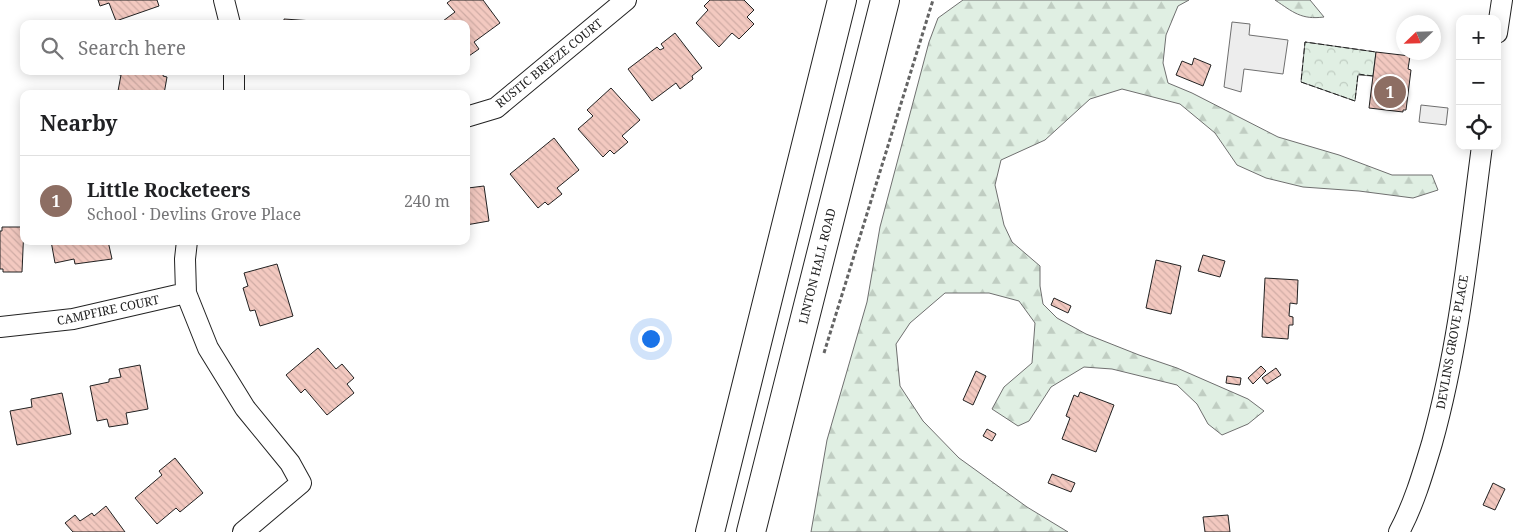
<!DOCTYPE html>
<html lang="en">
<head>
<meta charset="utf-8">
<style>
  :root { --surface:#fff; --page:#f6f6f6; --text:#202124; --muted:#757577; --line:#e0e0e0; --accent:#2563eb }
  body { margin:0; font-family:"Noto Serif",serif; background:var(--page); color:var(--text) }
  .controls { position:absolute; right:15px; top:15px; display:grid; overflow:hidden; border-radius:10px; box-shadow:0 2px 12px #0003 }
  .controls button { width:45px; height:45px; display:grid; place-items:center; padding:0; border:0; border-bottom:1px solid var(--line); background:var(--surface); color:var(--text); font:25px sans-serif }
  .compass { position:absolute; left:1396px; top:15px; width:45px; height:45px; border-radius:50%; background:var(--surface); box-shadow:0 2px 12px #0003; rotate:247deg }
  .you { position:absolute; left:650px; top:338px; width:18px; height:18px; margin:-12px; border:4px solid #fff; border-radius:50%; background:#1a73e8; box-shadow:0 0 0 8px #1a73e833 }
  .badge { display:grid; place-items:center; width:32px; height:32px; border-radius:50%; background:var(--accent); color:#fff; font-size:16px; font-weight:700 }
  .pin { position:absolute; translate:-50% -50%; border:2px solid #fff; box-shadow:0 1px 5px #0006 }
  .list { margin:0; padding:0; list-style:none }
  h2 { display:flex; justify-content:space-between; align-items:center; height:65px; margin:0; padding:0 20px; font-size:21px }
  h2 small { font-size:16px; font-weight:400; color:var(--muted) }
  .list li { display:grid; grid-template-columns:32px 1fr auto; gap:15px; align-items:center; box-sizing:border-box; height:90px; padding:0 20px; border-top:1px solid var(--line) }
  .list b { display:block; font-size:19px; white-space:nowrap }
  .list p { margin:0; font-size:16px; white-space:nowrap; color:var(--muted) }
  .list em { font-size:16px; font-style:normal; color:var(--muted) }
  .icon { flex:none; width:28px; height:28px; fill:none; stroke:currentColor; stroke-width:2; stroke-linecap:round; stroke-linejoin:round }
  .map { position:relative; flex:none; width:1516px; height:532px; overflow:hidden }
  .search { position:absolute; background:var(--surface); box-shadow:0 2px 12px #0003; left:20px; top:20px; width:450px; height:55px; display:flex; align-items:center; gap:12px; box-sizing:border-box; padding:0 18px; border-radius:10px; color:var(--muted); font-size:19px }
  .panel { position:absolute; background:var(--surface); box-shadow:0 2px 12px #0003; left:20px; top:90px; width:450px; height:155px; border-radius:10px }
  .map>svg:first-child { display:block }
  .forest { fill:url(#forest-firs); stroke:#6f6f6f }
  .park { fill:url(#park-crowns); stroke:#6f6f6f }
  .parking { fill:#ededed; stroke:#6f6f6f }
  .building { fill:url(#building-back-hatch); stroke:#222 }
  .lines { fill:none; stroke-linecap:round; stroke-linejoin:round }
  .minor-casing { stroke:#222; stroke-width:22 }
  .primary-casing { stroke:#222; stroke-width:30 }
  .path { stroke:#646464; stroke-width:3; stroke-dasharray:4 2.5; stroke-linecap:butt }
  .minor { stroke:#fff; stroke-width:20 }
  .primary { stroke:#fff; stroke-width:28 }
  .fence { stroke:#222; stroke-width:1; stroke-dasharray:6 2.5; stroke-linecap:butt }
  .labels { text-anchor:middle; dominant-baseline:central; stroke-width:4; stroke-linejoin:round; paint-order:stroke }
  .street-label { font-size:12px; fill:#222; stroke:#fff }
</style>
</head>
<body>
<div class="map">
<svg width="1516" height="532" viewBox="0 0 1516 532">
  <defs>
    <pattern id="forest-firs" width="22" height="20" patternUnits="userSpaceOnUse" patternTransform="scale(1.25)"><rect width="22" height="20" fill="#e0efe3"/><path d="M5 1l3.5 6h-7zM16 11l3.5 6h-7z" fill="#c0cdc2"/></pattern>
    <pattern id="park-crowns" width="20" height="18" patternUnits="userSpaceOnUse" patternTransform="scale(1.25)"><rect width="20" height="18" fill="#e0efe3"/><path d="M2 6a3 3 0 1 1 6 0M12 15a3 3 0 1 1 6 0" fill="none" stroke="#c0cdc2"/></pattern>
    <pattern id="building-back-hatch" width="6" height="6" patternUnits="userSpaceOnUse" patternTransform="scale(1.25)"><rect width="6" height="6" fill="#f3c9c0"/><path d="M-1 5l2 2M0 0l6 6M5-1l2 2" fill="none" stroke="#d0aca5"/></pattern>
  </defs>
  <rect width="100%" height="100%" fill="#fff"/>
  <!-- forest -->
  <path class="forest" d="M963 0H1189L1178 6 1166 35 1163 63 1168 83 1192 93 1278 137 1339 155 1392 175H1432L1438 190 1413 198 1359 191 1303 187 1266 178 1237 165 1215 133 1180 104 1122 89 1090 99 1045 140 1001 160 995 185 1004 225 1012 242 1040 266V286L1043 304 1057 318 1086 334 1139 355 1177 368 1248 399 1264 411 1248 424 1222 435 1208 424 1197 404 1177 385 1112 369 1084 367 1051 387 1029 421 1018 426 992 409 1004 387 1032 363 1035 323 1019 301 989 293H945L910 323 896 344 900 386 923 421 959 458 1027 507 1068 532H811L827 440 867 302 880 227 929 42 938 18Z
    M1275 0H1310L1324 17C1301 20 1293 12 1275 0Z"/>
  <!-- park -->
  <path class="park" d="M1305 42 1376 52 1373 76 1358 75 1355 101 1301 82Z"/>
  <!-- parking -->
  <path class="parking" d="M1232 22 1250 24 1249 35 1288 40 1283 74 1244 69 1241 92 1224 87Z
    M1421 105 1448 108 1446 125 1419 122Z"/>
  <!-- building -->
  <path class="building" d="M98 0H157L159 6 116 21 109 3 100 6Z
    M451 0H483L500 23 474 42 479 49 466 58V24H439L455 12 447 3Z
    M710 0H744L754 10 747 17 754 24 739 39 732 33 719 47 696 23 708 10 704 6Z
    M284 19 343 23V24H284Z
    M675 33 702 68 692 76 693 79 680 89 676 83 652 101 628 69 657 47 660 50 664 48 661 44Z
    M1376 52 1410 56 1408 69 1411 70 1406 110H1403V112L1369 108Z
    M1194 58 1211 65 1203 86 1176 75 1182 61 1192 65Z
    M115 71H164L163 76 167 77 164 94H138L118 91 121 75 115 74Z
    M611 88 640 120 622 136 628 142 614 154 610 150 603 157 578 129 593 116 587 110Z
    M554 138 579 170 557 188 562 194 548 205 545 202 538 208 510 174Z
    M467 184 468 188 484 186 489 221 466 225V185Z
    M2 227H24L22 272H3V269H0V231H2Z
    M51 241H108L112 259 75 264 74 259 55 263Z
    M1203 255 1225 261 1220 277 1198 271Z
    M1156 260 1181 266 1171 314 1146 308Z
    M277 264 293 316 260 326 255 310 250 311 243 288 248 286 244 273Z
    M1265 278 1298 280 1297 304 1290 303 1289 316 1293 317V325H1289L1288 339 1262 337Z
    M1054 298 1071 306 1068 313 1051 305Z
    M318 348 336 369 342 364 354 378 347 384 354 393 327 415 305 389 301 393 286 375Z
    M140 365 148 409 126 413 128 424 109 427 107 419 97 421 90 386 109 382V379L121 377 119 369Z
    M1261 366 1266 371 1253 384 1248 378Z
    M1276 368 1281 375 1267 384 1262 378Z
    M976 371 986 376 973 405 963 400Z
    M1227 376 1241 378 1240 385 1226 383Z
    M1080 392 1114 405 1096 452 1062 439 1070 418 1066 416 1074 395 1078 397Z
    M62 393 71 434 17 445 10 411 32 407 31 399Z
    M987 429 996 434 992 441 983 436Z
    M175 458 203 493 180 512 176 508 157 524 135 498 162 475 159 471Z
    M1052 474 1075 483 1071 492 1048 483Z
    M1493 483 1505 489 1495 510 1483 505Z
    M106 506 125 532H73L65 523 75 515 80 521 92 513 94 516Z
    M1228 515 1230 532H1205L1203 517Z"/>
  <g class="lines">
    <defs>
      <path id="minor" d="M224 0 230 24
        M1497 33 1502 0
        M234 71V94
        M466 117 496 108 626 0
        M187 241 185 259 186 293 208 348 245 408 290 463 301 483 243 532
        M0 327 73 319 186 293
        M1399 532C1414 504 1423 473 1432 443 1459 346 1469 245 1482 146"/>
      <path id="primary" d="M710 532 842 0
        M751 532 885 0"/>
    </defs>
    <!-- minor casing -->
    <use href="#minor" class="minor-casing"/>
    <!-- primary casing -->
    <use href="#primary" class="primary-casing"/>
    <!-- path -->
    <path class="path" d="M824 353 933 0"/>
    <!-- minor -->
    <use href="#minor" class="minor"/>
    <!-- primary -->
    <use href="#primary" class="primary"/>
    <!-- fence -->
    <path class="fence" d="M1373 76 1358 74 1355 101 1301 82 1305 42 1376 52"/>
  </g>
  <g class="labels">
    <!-- street labels -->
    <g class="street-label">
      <text transform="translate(549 63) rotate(-39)">RUSTIC BREEZE COURT</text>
      <text transform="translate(817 266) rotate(-76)">LINTON HALL ROAD</text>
      <text transform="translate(108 310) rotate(-12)">CAMPFIRE COURT</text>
      <text transform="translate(1452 342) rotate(-80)">DEVLINS GROVE PLACE</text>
    </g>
  </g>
</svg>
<div class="controls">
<button>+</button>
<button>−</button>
<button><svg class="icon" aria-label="locate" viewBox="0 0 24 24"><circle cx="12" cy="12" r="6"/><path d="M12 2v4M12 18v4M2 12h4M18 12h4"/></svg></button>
</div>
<svg class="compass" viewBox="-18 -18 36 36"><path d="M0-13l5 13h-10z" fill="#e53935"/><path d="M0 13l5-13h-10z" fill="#757577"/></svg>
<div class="you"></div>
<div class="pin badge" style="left:1390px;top:92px;background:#8d6e63">1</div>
<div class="search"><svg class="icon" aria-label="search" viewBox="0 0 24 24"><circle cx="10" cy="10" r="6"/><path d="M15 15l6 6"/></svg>Search here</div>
<section class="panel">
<h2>Nearby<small></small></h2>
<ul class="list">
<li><span class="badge" style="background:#8d6e63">1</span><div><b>Little Rocketeers</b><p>School · Devlins Grove Place</p></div><em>240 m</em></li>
</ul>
</section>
</div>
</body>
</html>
